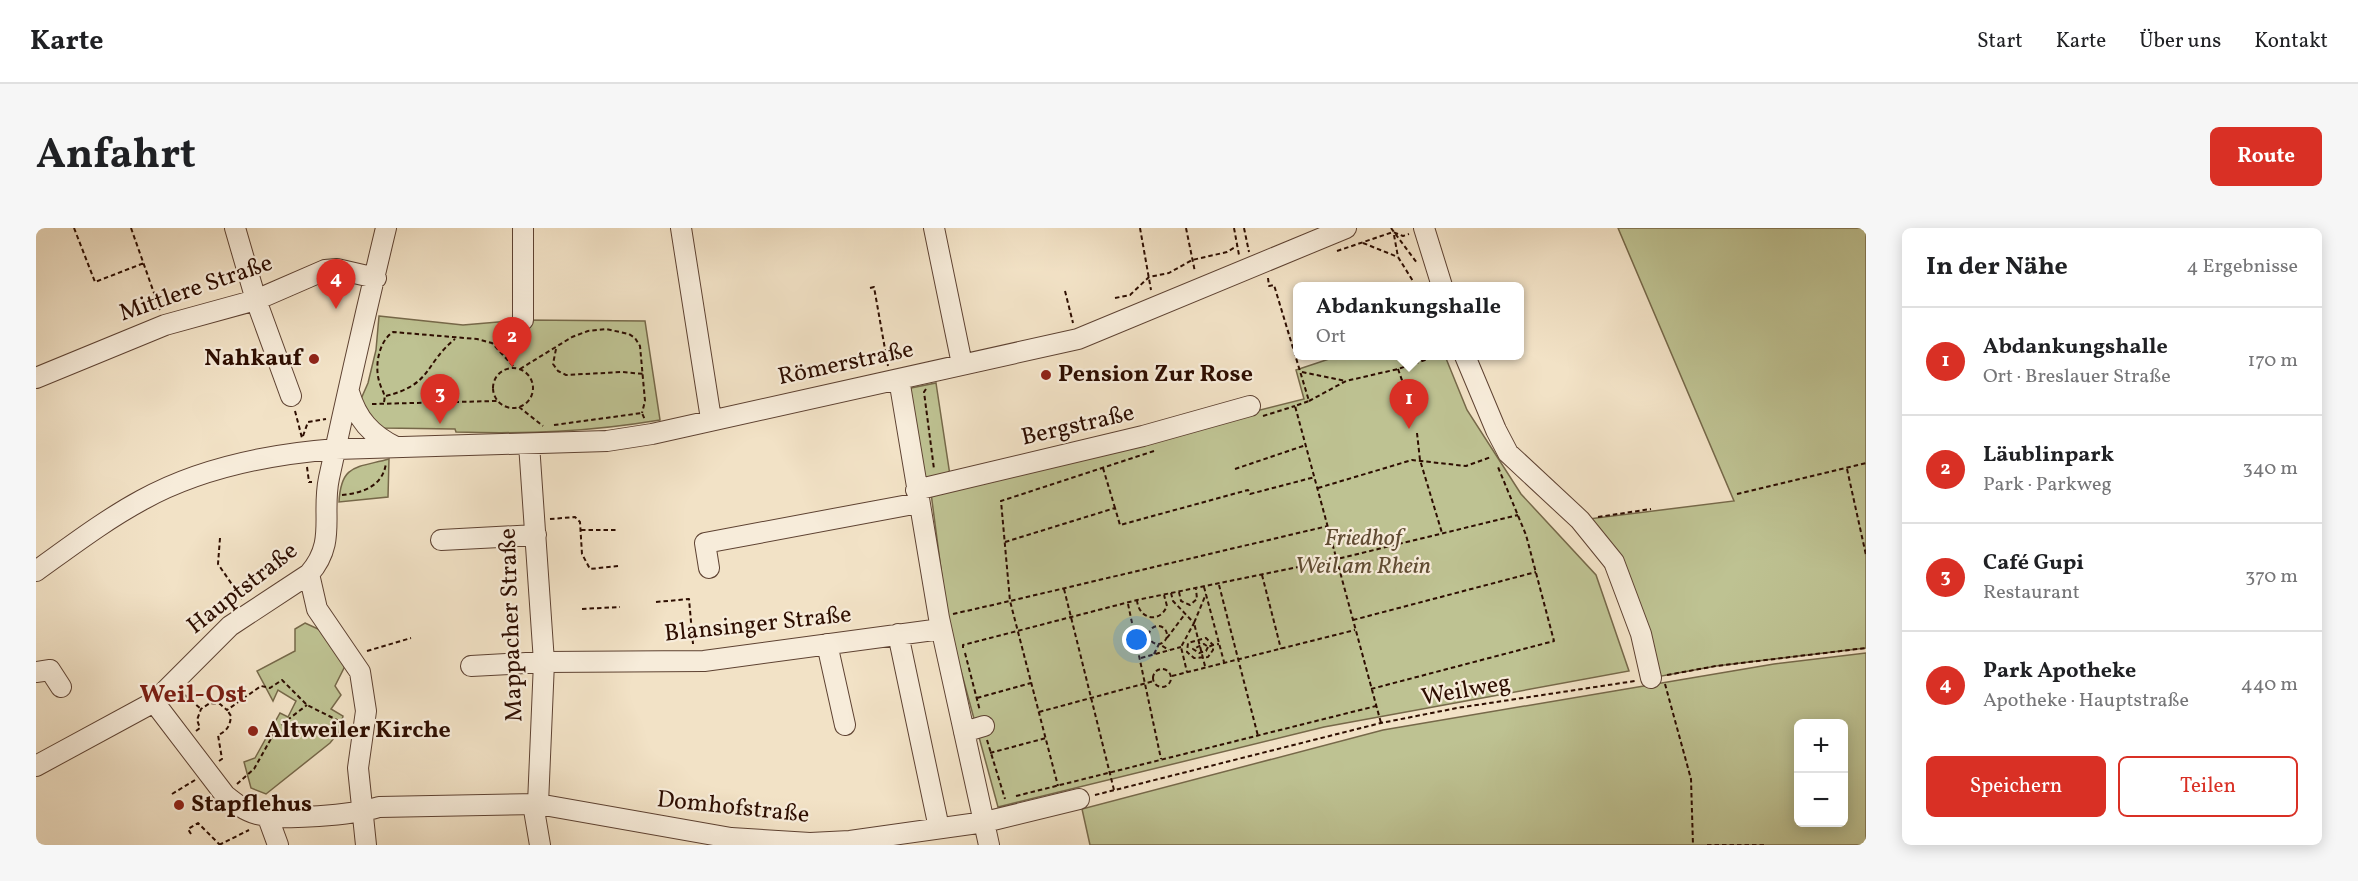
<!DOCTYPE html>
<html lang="de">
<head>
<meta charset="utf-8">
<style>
  :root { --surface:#fff; --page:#f6f6f6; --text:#202124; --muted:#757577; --line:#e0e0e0; --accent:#d93025 }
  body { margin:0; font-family:Vollkorn,serif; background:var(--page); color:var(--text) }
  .controls { position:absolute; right:18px; bottom:18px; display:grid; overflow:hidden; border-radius:9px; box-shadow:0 3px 15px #0003 }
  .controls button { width:54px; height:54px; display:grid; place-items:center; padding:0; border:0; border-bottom:2px solid var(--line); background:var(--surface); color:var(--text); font:30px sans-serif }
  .you { position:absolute; left:1101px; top:412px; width:21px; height:21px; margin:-15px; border:4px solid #fff; border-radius:50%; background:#1a73e8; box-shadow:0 0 0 9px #1a73e833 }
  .badge { display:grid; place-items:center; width:39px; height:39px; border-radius:50%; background:var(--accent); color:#fff; font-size:20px; font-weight:700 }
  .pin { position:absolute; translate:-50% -50px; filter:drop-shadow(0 2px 3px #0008) }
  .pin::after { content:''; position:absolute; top:32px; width:21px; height:18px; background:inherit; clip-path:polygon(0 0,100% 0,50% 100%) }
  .popup { position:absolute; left:1257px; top:54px; width:231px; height:78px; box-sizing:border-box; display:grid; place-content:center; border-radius:9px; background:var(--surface); filter:drop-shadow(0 2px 4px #0005); font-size:20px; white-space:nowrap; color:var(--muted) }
  .popup b { font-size:22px; color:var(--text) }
  .popup::after { content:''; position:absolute; left:50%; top:100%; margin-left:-12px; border:12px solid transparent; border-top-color:var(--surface) }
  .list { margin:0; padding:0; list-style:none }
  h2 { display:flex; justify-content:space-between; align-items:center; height:78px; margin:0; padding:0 24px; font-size:26px }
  h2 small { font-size:20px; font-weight:400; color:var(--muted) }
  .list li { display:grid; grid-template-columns:39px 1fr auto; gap:18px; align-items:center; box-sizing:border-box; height:108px; padding:0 24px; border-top:2px solid var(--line) }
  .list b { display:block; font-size:22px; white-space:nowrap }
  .list p { margin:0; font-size:20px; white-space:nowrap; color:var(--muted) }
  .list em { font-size:20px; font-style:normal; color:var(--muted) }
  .actions { display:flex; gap:12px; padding:18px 24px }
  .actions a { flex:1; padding:14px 0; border:2px solid var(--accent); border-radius:9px; text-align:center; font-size:21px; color:var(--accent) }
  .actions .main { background:var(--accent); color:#fff }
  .map { position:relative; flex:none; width:1830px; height:617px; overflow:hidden; border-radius:9px }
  header { display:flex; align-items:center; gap:36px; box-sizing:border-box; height:84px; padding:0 30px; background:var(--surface); border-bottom:2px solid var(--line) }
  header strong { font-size:28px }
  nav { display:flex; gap:33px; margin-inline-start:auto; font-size:21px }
  .intro { display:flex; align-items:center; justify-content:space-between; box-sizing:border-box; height:144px; padding:0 36px }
  h1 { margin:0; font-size:42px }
  .button { padding:15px 27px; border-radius:9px; background:var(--accent); color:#fff; font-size:21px; font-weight:700 }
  main { display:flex; gap:36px; padding:0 36px }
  aside { flex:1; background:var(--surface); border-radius:9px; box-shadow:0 3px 15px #0003 }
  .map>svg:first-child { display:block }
  .green { fill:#bec292; stroke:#766849; stroke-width:1.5; fill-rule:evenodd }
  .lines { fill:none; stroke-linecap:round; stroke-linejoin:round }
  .minor-casing { stroke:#5e4232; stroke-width:22 }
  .path { stroke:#2d0d00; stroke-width:2; stroke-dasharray:4.5 3; stroke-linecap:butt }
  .minor { stroke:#f7ecda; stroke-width:20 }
  .poi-dot { fill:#8f2418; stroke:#f7ecda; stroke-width:2 }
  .labels { text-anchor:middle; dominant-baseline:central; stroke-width:4.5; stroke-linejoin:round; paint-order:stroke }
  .street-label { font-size:24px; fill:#2d0d00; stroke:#f7ecda }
  .poi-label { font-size:24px; font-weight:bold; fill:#2d0d00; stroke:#f7ecda; text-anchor:start }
  .park-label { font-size:24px; font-style:italic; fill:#604c33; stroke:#f7ecda }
  .neighbourhood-label { font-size:26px; font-weight:bold; fill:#7a1f14; stroke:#f7ecda }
</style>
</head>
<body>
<header>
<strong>Karte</strong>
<nav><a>Start</a><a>Karte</a><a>Über uns</a><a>Kontakt</a></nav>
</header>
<div class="intro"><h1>Anfahrt</h1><a class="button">Route</a></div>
<main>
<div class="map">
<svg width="1830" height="617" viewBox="0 0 1830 617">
  <rect width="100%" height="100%" fill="#f2e2c6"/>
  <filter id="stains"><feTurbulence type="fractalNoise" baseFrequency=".00333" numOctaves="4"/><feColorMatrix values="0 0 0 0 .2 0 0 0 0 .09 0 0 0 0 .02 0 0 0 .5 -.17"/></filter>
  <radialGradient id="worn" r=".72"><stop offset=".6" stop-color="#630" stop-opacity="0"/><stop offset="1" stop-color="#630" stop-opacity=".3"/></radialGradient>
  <!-- green -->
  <path class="green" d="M1582 0H1830V420L1680 438 1615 450 1605 406 1544 292 1698 273Z
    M343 88 427 97 487 92 609 93 624 192C552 204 492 206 420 204L419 201 347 200 338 195 325 171 332 155 340 122Z
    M1302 128H1409L1431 182 1485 266 1560 347 1593 443 1288 499 962 579 912 395 895 265 1268 171 1260 142Z
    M900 155 915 254 880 262 865 162Z
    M353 231 352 269 303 274C305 236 320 240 353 231Z
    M269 395 293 406 310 436 299 458 305 467 295 481 307 488 303 504 294 515 230 566 215 560 208 534 219 530 244 485 252 489 260 473 242 462 237 473 221 443 259 423V401Z
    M1830 425V617H1054L1046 581 1347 502 1738 436ZM1762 496H1808V594H1762Z"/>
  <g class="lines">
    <defs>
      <path id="minor" d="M199 0 220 72 255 168
        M487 0V92
        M645 0 675 191
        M898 0 926 136
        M1388 0 1406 58
        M1429 128 1460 202 1472 225 1544 292 1578 334 1605 406 1615 450
        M0 150 129 97 220 72 289 42 301 41 340 50
        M863 151 903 390 953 617
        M313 164C321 191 335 207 360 219
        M493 216 508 434 502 576
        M880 262 1107 208 1214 178
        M405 312 500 307
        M673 340 669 315 883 275
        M0 343C35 318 69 292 106 272 164 240 235 226 300 221L571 213 616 206 1042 111 1310 0
        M273 346 281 381 324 444 330 483 322 540 330 617
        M862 406 903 600
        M791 416 809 497
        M435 438 508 434 668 433 905 401
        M0 444 14 442 25 459
        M118 474 189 567C199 575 209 583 221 586 249 593 316 587 343 579L502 576 695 610 774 615 814 613 949 594 1043 571
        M928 504 948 498
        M0 538 118 474 194 398 273 346C301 314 285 287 293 250 311 167 330 83 350 0
        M497 576 504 617
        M231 587 242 617"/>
    </defs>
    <!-- minor casing -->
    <use href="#minor" class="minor-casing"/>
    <!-- path -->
    <path class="path" d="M38 0 59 54 108 35
      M95 0 124 82
      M1104 0 1115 62
      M1150 0 1159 44
      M1198 0 1203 27
      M1208 0 1213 24
      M1355 0 1381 35
      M1358 7 1362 29 1380 58
      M1327 15 1362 29
      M1301 23 1357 4 1367 8 1373 6
      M1232 50 1233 58 1238 57 1273 173 1259 178 1345 495
      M834 60 838 59 852 138
      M1029 63 1037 95
      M1079 70 1094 67 1113 49 1133 45 1156 32 1191 24 1201 18
      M520 121 517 136 522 143 530 147 586 144 608 146
      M1258 123 1262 117
      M470 131 481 106
      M457 160a20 20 0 1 1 40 0a20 20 0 1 1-40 0Z
      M484 141 536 109 552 103 570 101 593 106 599 110 604 118 609 173 606 185
      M1362 141 1377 183
      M1266 144 1310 153
      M890 161 888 164 898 241
      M350 168C397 156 388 136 419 111
      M1273 173 1310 153 1362 141 1401 128
      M348 174C350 166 346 163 344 156 338 140 342 114 357 104L441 111 456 115 478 139
      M336 176 461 173
      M483 179 507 198
      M259 183 266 210
      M1227 188 1259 178
      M518 197 606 185 609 192
      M1381 205 1384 232 1406 305
      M267 208 272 194 290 191
      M1118 223 965 273 974 373 1292 298
      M271 239 273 254H276
      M1067 240 1079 280
      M1199 241 1270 217
      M1811 241 1830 327
      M1282 260 1376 232 1430 238 1455 229
      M1701 266 1830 235
      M306 267C327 265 347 258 350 235
      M1562 289 1615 281
      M514 291 539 289 544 294 546 326 554 341 582 338
      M545 302H582
      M184 310 182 336 206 371
      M969 314 1079 280 1084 297 1212 262 1214 266 1279 249
      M1226 347 1245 421
      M1183 357 1222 508
      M1168 359 1188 434
      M1028 361 1078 562
      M1143 364 1145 373 1154 377 1161 371 1160 361
      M1135 365 1137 373 1158 395 1145 419 1151 444
      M1101 372C1102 390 1123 397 1131 378L1128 367
      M620 374 653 371 657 416
      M1092 376 1125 531
      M546 381 584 379
      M917 386 974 373 1022 558
      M1317 392 1500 344
      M1113 407a9 9 0 1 1 18 0a9 9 0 1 1-18 0Z
      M1099 400 1109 409H1114
      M1131 410 1149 386
      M1103 419 1109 409
      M1172 419 1170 423 1163 425 1157 421 1168 416 1172 419 1177 417V422L1172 429 1158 430 1151 424 1152 415 1170 410 1177 417 1183 416
      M927 420V417L1101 372 1301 331 1482 287
      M331 423 375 410
      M929 425 944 483
      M1118 426 1123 416 1133 422
      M1105 430 1145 419
      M1169 438 1158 395 1170 366
      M1117 450a9 9 0 1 1 18 0a9 9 0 1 1-18 0Z
      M1631 447 1680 438 1830 420
      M1136 448 1319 402
      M1629 456 1655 551 1657 617
      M1335 461 1518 413 1490 307 1462 239
      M149 467 165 481
      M941 470 995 455
      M1003 484 1118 453
      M160 503 164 500 161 492 165 481 174 475 184 476 191 482 225 458 234 460 246 452 271 477 311 497
      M951 512 969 571
      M954 525 1010 510
      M183 533 186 531 182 507C191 503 194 498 195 488L191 482
      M201 556 218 541 241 500 271 477
      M136 566 159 552
      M1059 567 1345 495 1421 480 1599 453
      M980 568 1340 478
      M155 606 152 601 162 595 184 617
      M183 617 213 602
      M1671 617H1728"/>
    <!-- minor -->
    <use href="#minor" class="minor"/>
  </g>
  <!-- markers -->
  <g class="poi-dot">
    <circle cx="278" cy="131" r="6"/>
    <circle cx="1010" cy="147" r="6"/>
    <circle cx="217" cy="503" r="6"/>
    <circle cx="143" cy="577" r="6"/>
  </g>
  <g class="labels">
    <!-- street labels -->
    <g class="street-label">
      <text transform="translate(160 61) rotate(-19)">Mittlere Straße</text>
      <text transform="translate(810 136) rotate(-12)">Römerstraße</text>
      <text transform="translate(1042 198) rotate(-13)">Bergstraße</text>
      <text transform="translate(207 361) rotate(-38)">Hauptstraße</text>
      <text transform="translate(476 397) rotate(-92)">Mappacher Straße</text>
      <text transform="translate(722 397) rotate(-6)">Blansinger Straße</text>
      <text transform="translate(1430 463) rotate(-10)">Weilweg</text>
      <text transform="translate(697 580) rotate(6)">Domhofstraße</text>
    </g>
    <!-- poi labels -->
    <g class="poi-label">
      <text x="266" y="131" text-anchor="end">Nahkauf</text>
      <text x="1022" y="147">Pension Zur Rose</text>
      <text x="229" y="503">Altweiler Kirche</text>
      <text x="155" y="577">Stapflehus</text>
    </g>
    <!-- park labels -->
    <g class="park-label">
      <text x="1327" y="311">Friedhof<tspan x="1327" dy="28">Weil am Rhein</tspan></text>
    </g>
    <!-- neighbourhood labels -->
    <g class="neighbourhood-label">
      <text x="157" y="467">Weil-Ost</text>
    </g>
  </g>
  <rect width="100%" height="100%" filter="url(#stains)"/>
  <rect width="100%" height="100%" fill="url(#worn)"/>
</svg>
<div class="controls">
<button>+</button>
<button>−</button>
</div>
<div class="you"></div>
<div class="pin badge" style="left:1373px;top:201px">1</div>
<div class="popup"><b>Abdankungshalle</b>Ort</div>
<div class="pin badge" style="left:476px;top:139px">2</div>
<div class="pin badge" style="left:404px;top:196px">3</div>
<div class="pin badge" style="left:300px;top:81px">4</div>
</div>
<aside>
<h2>In der Nähe<small>4 Ergebnisse</small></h2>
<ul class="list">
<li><span class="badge">1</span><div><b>Abdankungshalle</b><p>Ort · Breslauer Straße</p></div><em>170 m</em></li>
<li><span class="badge">2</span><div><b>Läublinpark</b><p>Park · Parkweg</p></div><em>340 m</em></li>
<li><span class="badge">3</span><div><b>Café Gupi</b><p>Restaurant</p></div><em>370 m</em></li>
<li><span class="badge">4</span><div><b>Park Apotheke</b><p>Apotheke · Hauptstraße</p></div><em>440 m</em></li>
</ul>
<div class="actions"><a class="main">Speichern</a><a>Teilen</a></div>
</aside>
</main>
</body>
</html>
